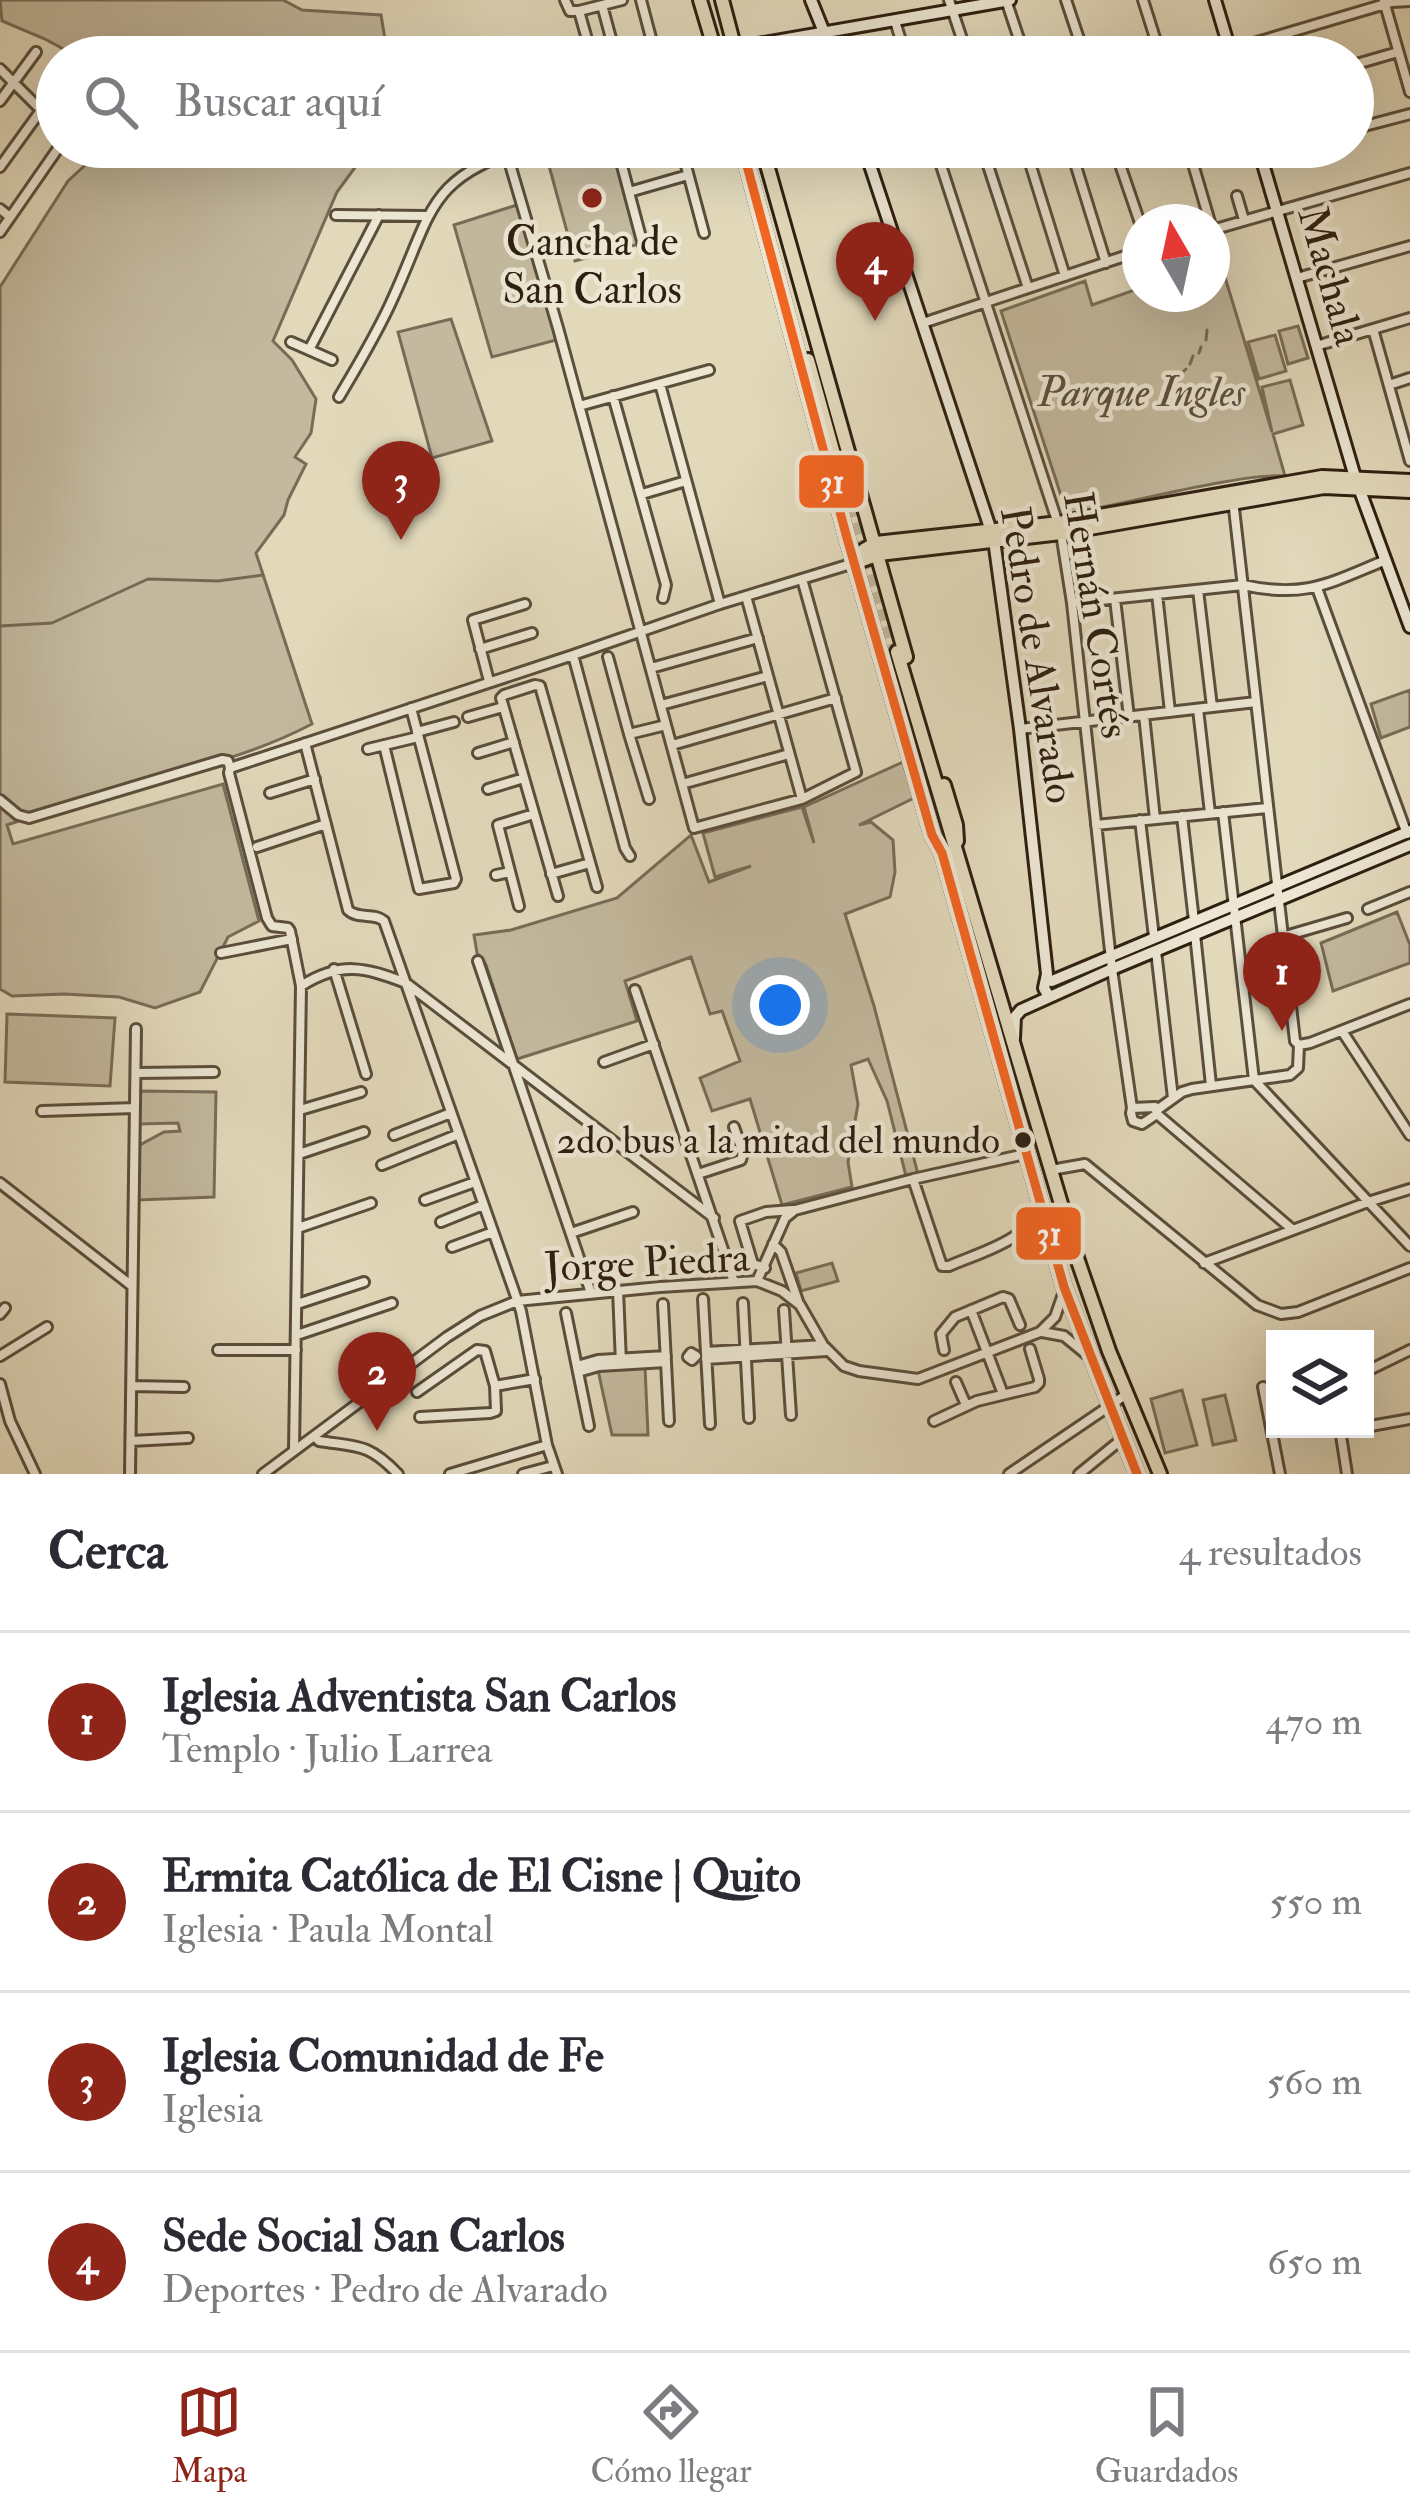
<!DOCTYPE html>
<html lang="es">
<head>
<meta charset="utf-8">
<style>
  :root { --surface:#fff; --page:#f2f2f3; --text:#2b2b33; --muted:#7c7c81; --line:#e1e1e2; --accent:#8f2418 }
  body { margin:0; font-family:"IM FELL Double Pica",serif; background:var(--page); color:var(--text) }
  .controls { position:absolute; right:36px; bottom:36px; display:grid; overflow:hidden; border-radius:0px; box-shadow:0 12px 48px #0002 }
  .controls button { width:108px; height:108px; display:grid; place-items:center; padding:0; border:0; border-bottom:3px solid var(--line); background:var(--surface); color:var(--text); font:60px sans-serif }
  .compass { position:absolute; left:1122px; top:204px; width:108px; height:108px; border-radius:50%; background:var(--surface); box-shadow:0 12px 48px #0002; rotate:351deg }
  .you { position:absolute; left:780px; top:1005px; width:42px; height:42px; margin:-30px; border:9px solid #fff; border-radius:50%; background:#1a73e8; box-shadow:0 0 0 18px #1a73e833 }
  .badge { display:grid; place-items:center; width:78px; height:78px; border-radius:50%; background:var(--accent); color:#fff; font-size:39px; font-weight:700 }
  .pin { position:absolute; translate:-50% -99px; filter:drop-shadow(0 3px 6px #0008) }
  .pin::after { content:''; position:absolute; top:63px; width:42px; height:36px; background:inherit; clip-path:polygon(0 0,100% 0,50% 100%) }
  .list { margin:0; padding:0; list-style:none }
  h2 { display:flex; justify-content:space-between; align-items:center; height:156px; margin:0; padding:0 48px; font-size:51px }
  h2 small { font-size:39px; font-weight:400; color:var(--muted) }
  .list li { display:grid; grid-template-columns:78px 1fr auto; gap:36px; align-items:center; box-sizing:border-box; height:180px; padding:0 48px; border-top:3px solid var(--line) }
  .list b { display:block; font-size:45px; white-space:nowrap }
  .list p { margin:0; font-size:39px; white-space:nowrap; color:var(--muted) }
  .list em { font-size:39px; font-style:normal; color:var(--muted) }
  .icon { flex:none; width:66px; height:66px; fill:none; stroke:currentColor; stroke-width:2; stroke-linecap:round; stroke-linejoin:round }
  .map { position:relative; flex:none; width:1410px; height:1474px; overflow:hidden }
  .search { position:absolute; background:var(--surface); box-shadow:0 12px 48px #0002; left:36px; right:36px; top:36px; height:132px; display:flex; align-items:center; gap:30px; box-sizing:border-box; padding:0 42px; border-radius:66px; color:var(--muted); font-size:45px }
  .sheet { height:876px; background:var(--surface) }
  nav { display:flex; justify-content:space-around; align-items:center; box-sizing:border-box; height:168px; border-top:3px solid var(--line); background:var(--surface); font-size:33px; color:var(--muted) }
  nav a { display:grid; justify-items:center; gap:6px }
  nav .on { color:var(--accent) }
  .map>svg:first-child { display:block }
  .green { fill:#c3b99e; stroke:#786c57; stroke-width:3 }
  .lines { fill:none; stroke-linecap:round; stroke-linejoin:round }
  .stream { stroke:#756954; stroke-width:3 }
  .primary-tunnel { stroke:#beb499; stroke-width:12; stroke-dasharray:12 6; stroke-linecap:butt }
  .street-casing { stroke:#5b4e3b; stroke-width:14 }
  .secondary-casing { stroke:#2e1f10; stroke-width:16 }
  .primary-casing { stroke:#2e1f10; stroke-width:18 }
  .street { stroke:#ece6d3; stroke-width:8 }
  .secondary { stroke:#ece6d3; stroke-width:10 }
  .primary { stroke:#e2d9bb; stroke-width:12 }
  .bus-1-casing { stroke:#ece6d3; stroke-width:18 }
  .bus-1 { stroke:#f26522; stroke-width:9 }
  .poi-dot { fill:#8f2418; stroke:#ece6d3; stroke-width:4.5 }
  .bus-dot { fill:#2e1f10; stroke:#ece6d3; stroke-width:4.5 }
  .labels { text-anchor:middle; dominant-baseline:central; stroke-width:9; stroke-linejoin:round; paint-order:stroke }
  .bus-label { font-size:39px; fill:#2e1f10; stroke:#ece6d3; text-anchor:end }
  .poi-label { font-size:42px; fill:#2e1f10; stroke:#ece6d3 }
  .street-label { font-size:42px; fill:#2e1f10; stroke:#ece6d3 }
  .park-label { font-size:42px; font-style:italic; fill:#5b4d3b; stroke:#ece6d3 }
  .line-badge { stroke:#ece6d3; stroke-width:4.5 }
  .badge-label { font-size:33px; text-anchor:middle; font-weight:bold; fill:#fff }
</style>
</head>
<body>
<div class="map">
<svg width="1410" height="1474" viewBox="0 0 1410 1474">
  <rect width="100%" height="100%" fill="#e2d9bb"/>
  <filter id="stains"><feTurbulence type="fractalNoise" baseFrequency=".00167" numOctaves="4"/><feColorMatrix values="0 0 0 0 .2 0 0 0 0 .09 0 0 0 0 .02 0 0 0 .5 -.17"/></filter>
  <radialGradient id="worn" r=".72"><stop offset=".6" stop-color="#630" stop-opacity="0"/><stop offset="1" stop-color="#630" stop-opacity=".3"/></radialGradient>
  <!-- green -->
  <path class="green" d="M0 0H283L302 10 381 15 388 57H78L45 39 2 21Z
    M105 147H370L337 192 273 341 292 360 316 399 311 433 295 457 306 464 288 500 284 515 256 553 312 724C245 759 178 772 106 792 73 802 40 814 7 825L13 844 223 784 259 921 228 937 200 992 155 1008 119 997 64 994 12 996 0 989V287L68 181Z
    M560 147H612L639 244 575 261 545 151Z
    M520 204 560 339 492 357 454 225Z
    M1214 241 1272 432 1262 387 1290 380 1303 425 1273 434 1285 476C1262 475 1241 479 1218 483 1167 492 1118 505 1067 514L1001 311 1085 281 1092 305 1140 288V294H1212V242Z
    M451 319 492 441 432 458 398 332Z
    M1298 326 1308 358 1288 364 1279 331Z
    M1275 335 1286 371 1259 379 1248 342Z
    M1410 690V727L1381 738 1371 704Z
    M903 762 914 798 859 825 871 822 893 840 895 872 890 897 845 914 874 1006 918 1174 906 1176 887 1101 868 1059 851 1065 858 1104 848 1162 852 1187 782 1205 750 1099 712 1111 700 1078 740 1061 722 1011 710 1014 691 957 625 981 637 1021 517 1059 486 965 477 953 474 935 511 930 617 898 691 835 709 882 751 866 715 877 703 833 802 807 814 843 804 807Z
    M1397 912 1410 945V963L1333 991 1321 943Z
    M7 1014 115 1018 110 1086 5 1082Z
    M140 1091 216 1092 214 1197 138 1200V1146L164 1132 180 1131 178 1123 139 1124Z
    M832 1263 838 1281 801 1291 796 1273Z
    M645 1367 648 1435H612L598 1370Z
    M1182 1390 1197 1445 1165 1453 1151 1399Z
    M1225 1395 1236 1440 1213 1445 1203 1400Z"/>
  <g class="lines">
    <!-- stream -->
    <path class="stream" d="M1206 340 1207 330
      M1199 353 1201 347
      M1190 364 1193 356
      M1184 371 1186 369
      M0 626 52 623 148 579 218 581 263 575"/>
    <!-- primary-tunnel -->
    <path class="primary-tunnel" d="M834 454 891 654"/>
    <defs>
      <path id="street" d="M565 0 570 11H579L592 57
        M641 0 656 57
        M949 0 968 57
        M1006 0 1025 57
        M1066 0 1085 57
        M1143 0 1161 57
        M1384 1 1410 92
        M602 5 616 57
        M579 11 622 0
        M895 21 906 57
        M1230 50 1392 2 1410 1
        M1353 65 1398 52
        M0 69 57 126
        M1353 97 1363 126
        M0 101 36 52
        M1353 129 1410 114
        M617 147 643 245
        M681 147 704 233
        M935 147 1061 533 1072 603 1112 969 1132 1108 1131 1113 1133 1121 1142 1124 1157 1114
        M982 147 1028 288
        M1025 147 1065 276
        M1070 147 1106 263
        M1114 147 1140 223
        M1188 147 1210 222
        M507 154 558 328 694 828 802 799 856 772 802 579
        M1261 157 1295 147
        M870 163 918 147
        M0 167 57 88
        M629 192 688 175
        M1237 196 1244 220
        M0 209 10 217
        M336 215 427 216
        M1212 230 1410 173
        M0 232 59 147
        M1297 278 1410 246
        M923 323 1140 251
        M1373 329 1410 461
        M291 342 332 360
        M1316 346 1410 318
        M309 350 379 215
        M660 384 720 604
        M1389 385 1410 378
        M613 396 666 585 663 598
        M339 397C358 365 378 332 393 298 433 211 427 176 530 147
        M579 406 709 370
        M642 494 686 481
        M1317 588 1407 834
        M1198 590 1212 707
        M1157 594 1170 712
        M746 596 802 799
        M1115 599 1129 717
        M1072 603 1243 585C1306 599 1329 583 1386 560
        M480 649 532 633
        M573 655 625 848 630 856
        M608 657 629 734
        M651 668 758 638
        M489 681 473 620 525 604
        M661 705 768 676
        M1198 709 1210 813
        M1144 715 1155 819
        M468 717 503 707
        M1020 729 1256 702
        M417 732 454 722
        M305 743 348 910C358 920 374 912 384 921L521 1311 547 1445 557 1474
        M384 745 419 889 454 883 456 879 411 708
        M672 745 836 698
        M368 749 418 737
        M478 753 514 742
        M230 768 229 773 267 918 272 926 288 928 290 931 301 986 294 1450
        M230 768 573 655 720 604 854 563
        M682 784 789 754
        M488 789 524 778
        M270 793 315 779
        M649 799 629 734 666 725
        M0 800 18 815 29 818 222 760 228 761 230 768
        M1223 812 1254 1080 1410 1246
        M1182 816 1194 921
        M1140 820 1154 937
        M1096 825 1267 808
        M257 847 326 824
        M551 874 590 863
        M496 875 510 872
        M558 896 501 698 504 695 535 685 540 686 597 887
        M519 906 498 825 534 814
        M1368 909 1410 892
        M1195 934 1211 1085
        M1282 937 1347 918
        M1156 951 1173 1098
        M221 953 292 939
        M478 961 591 1293
        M334 969 366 1074
        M301 986C341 961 364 967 406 983L714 1218
        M635 990 734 1282
        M1342 1031 1410 1135
        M1299 1045 1310 1043 1410 1004
        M604 1062 654 1044
        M137 1073 214 1072
        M1132 1108 1155 1107 1157 1114 1293 1230
        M300 1110 361 1092
        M1157 1110 1182 1092 1192 1089 1290 1075 1298 1068 1299 1045 1295 1041 1233 500
        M42 1111 135 1108
        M394 1135 451 1113
        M299 1154 364 1132
        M382 1165 459 1134
        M1051 1170 1085 1164 1257 1305 1281 1314 1298 1312 1410 1268
        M698 1174 741 1160 743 1153 734 1127
        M913 1179 942 1266H949C970 1257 993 1250 1012 1238 1024 1231 1029 1219 1042 1215
        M0 1183 132 1286
        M425 1200 475 1182
        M441 1222 483 1205
        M298 1228 371 1203
        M571 1233 633 1212
        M773 1244 781 1252 799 1304
        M452 1247 493 1232
        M1204 1263 1368 1202 1410 1189
        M765 1268 753 1264 740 1221 766 1212 793 1210
        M757 1281 785 1218 795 1210 913 1179 1025 1154
        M618 1290 621 1363
        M703 1299 710 1424
        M743 1303 749 1418
        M297 1304 364 1282
        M663 1304 669 1421
        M784 1310 791 1415
        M971 1310 1003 1394
        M566 1313 589 1426
        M0 1314 5 1308
        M1042 1332 1064 1336 1086 1354
        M297 1335 392 1303
        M218 1350H296
        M944 1350 941 1334 955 1317 1003 1297 1009 1299 1020 1325
        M706 1352 823 1345
        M691 1353 696 1356 692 1360 688 1357Z
        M0 1356 47 1327
        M706 1359 827 1351
        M577 1366 598 1360 666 1356
        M578 1372 599 1366 666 1362
        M1365 1372 1410 1350
        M956 1382 966 1405
        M0 1384 10 1421 35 1474
        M132 1386 184 1387
        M495 1386 535 1379
        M1263 1387 1280 1474
        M417 1392 477 1350 485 1351 495 1386 496 1411 490 1413 420 1417
        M934 1421 977 1401 1035 1387 1039 1383V1379L1030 1349
        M1365 1427 1410 1419
        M1340 1429 1347 1474
        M1340 1432 1356 1429
        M314 1436 319 1441C358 1447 368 1443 398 1474
        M131 1441 188 1438
        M130 1474 136 1029
        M263 1474 447 1337 480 1316 517 1301 660 1287 757 1281 782 1291 800 1305 823 1345 844 1366 859 1371 918 1379 1040 1332 1055 1317 1063 1294
        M450 1474 547 1445
        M523 1474 553 1466
        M1009 1474 1127 1394
        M1079 1474 1122 1439"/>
      <path id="secondary" d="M811 0 834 57
        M1215 0 1232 57
        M735 48 1010 0
        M864 147 994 540 1020 729 1047 974 1044 988 1049 997
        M1258 147 1355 477 1410 627
        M1052 981 1410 831
        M1014 1038 1015 1017 1021 1010 1112 969 1410 845"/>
      <path id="primary" d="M700 0 717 57
        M722 0 737 57
        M742 147 847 538 932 835 942 853 1064 1287 1137 1474
        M762 147 906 657
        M808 360 834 454
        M854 563 864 550 876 543 1059 523 1322 477 1410 481
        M855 563 879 554 1061 533 1324 487 1410 491
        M897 652 1078 1261 1109 1351 1160 1474
        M944 785 956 825 957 841"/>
    </defs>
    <!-- street casing -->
    <use href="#street" class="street-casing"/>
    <!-- secondary casing -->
    <use href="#secondary" class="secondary-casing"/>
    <!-- primary casing -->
    <use href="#primary" class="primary-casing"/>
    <!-- street -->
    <use href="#street" class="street"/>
    <!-- secondary -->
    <use href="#secondary" class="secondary"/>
    <!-- primary -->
    <use href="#primary" class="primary"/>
    <defs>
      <path id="bus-1" d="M742 147 847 538 932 835 942 853 1064 1287 1137 1474"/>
    </defs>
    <!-- bus-1 casing -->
    <use href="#bus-1" class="bus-1-casing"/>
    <!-- bus-1 -->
    <use href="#bus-1" class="bus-1"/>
  </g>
  <!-- markers -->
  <circle class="poi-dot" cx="592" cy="198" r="12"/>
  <circle class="bus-dot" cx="1023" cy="1140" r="10"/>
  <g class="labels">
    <!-- bus labels -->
    <g class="bus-label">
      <text x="1000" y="1140">2do bus a la mitad del mundo</text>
    </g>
    <!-- poi labels -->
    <g class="poi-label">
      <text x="592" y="242">Cancha de<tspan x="592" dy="48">San Carlos</tspan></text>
    </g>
    <!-- street labels -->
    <g class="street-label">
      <text transform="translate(1330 276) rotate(74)">Machala</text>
      <text transform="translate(1096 615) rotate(81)">Hernán Cortés</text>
      <text transform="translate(1037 655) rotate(81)">Pedro de Alvarado</text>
      <text transform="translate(647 1263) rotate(-3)">Jorge Piedra</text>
    </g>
    <!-- park labels -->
    <g class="park-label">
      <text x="1141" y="393">Parque Ingles</text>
    </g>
  </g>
  <g class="line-badge">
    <rect x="797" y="453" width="69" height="57" rx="12" fill="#f26522"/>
    <rect x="1014" y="1205" width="69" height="57" rx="12" fill="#f26522"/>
  </g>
  <g class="badge-label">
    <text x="832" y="493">31</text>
    <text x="1049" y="1245">31</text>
  </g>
  <rect width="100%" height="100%" filter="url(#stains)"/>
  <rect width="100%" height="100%" fill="url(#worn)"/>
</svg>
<div class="controls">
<button><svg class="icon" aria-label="layers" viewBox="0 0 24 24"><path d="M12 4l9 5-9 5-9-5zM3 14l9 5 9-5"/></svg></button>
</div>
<svg class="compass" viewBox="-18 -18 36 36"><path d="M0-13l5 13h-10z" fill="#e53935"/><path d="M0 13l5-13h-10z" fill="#7c7c81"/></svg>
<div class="you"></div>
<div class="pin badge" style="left:1282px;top:1031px">1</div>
<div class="pin badge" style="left:377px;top:1431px">2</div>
<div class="pin badge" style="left:401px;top:540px">3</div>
<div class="pin badge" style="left:875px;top:321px">4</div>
<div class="search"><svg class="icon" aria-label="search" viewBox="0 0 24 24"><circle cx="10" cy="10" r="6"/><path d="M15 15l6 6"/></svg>Buscar aquí</div>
</div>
<section class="sheet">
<h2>Cerca<small>4 resultados</small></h2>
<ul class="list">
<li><span class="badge">1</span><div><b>Iglesia Adventista San Carlos</b><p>Templo · Julio Larrea</p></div><em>470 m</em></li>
<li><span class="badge">2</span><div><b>Ermita Católica de El Cisne | Quito</b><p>Iglesia · Paula Montal</p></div><em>550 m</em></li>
<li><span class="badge">3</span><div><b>Iglesia Comunidad de Fe</b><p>Iglesia</p></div><em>560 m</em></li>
<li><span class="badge">4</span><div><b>Sede Social San Carlos</b><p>Deportes · Pedro de Alvarado</p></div><em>650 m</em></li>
</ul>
</section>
<nav>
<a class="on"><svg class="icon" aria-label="map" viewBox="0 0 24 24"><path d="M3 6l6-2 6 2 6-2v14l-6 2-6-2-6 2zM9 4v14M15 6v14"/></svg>Mapa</a>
<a><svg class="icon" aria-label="directions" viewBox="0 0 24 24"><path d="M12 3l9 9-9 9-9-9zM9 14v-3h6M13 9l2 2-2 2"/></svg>Cómo llegar</a>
<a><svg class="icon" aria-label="saved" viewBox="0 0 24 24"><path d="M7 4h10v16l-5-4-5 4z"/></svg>Guardados</a>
</nav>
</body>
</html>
